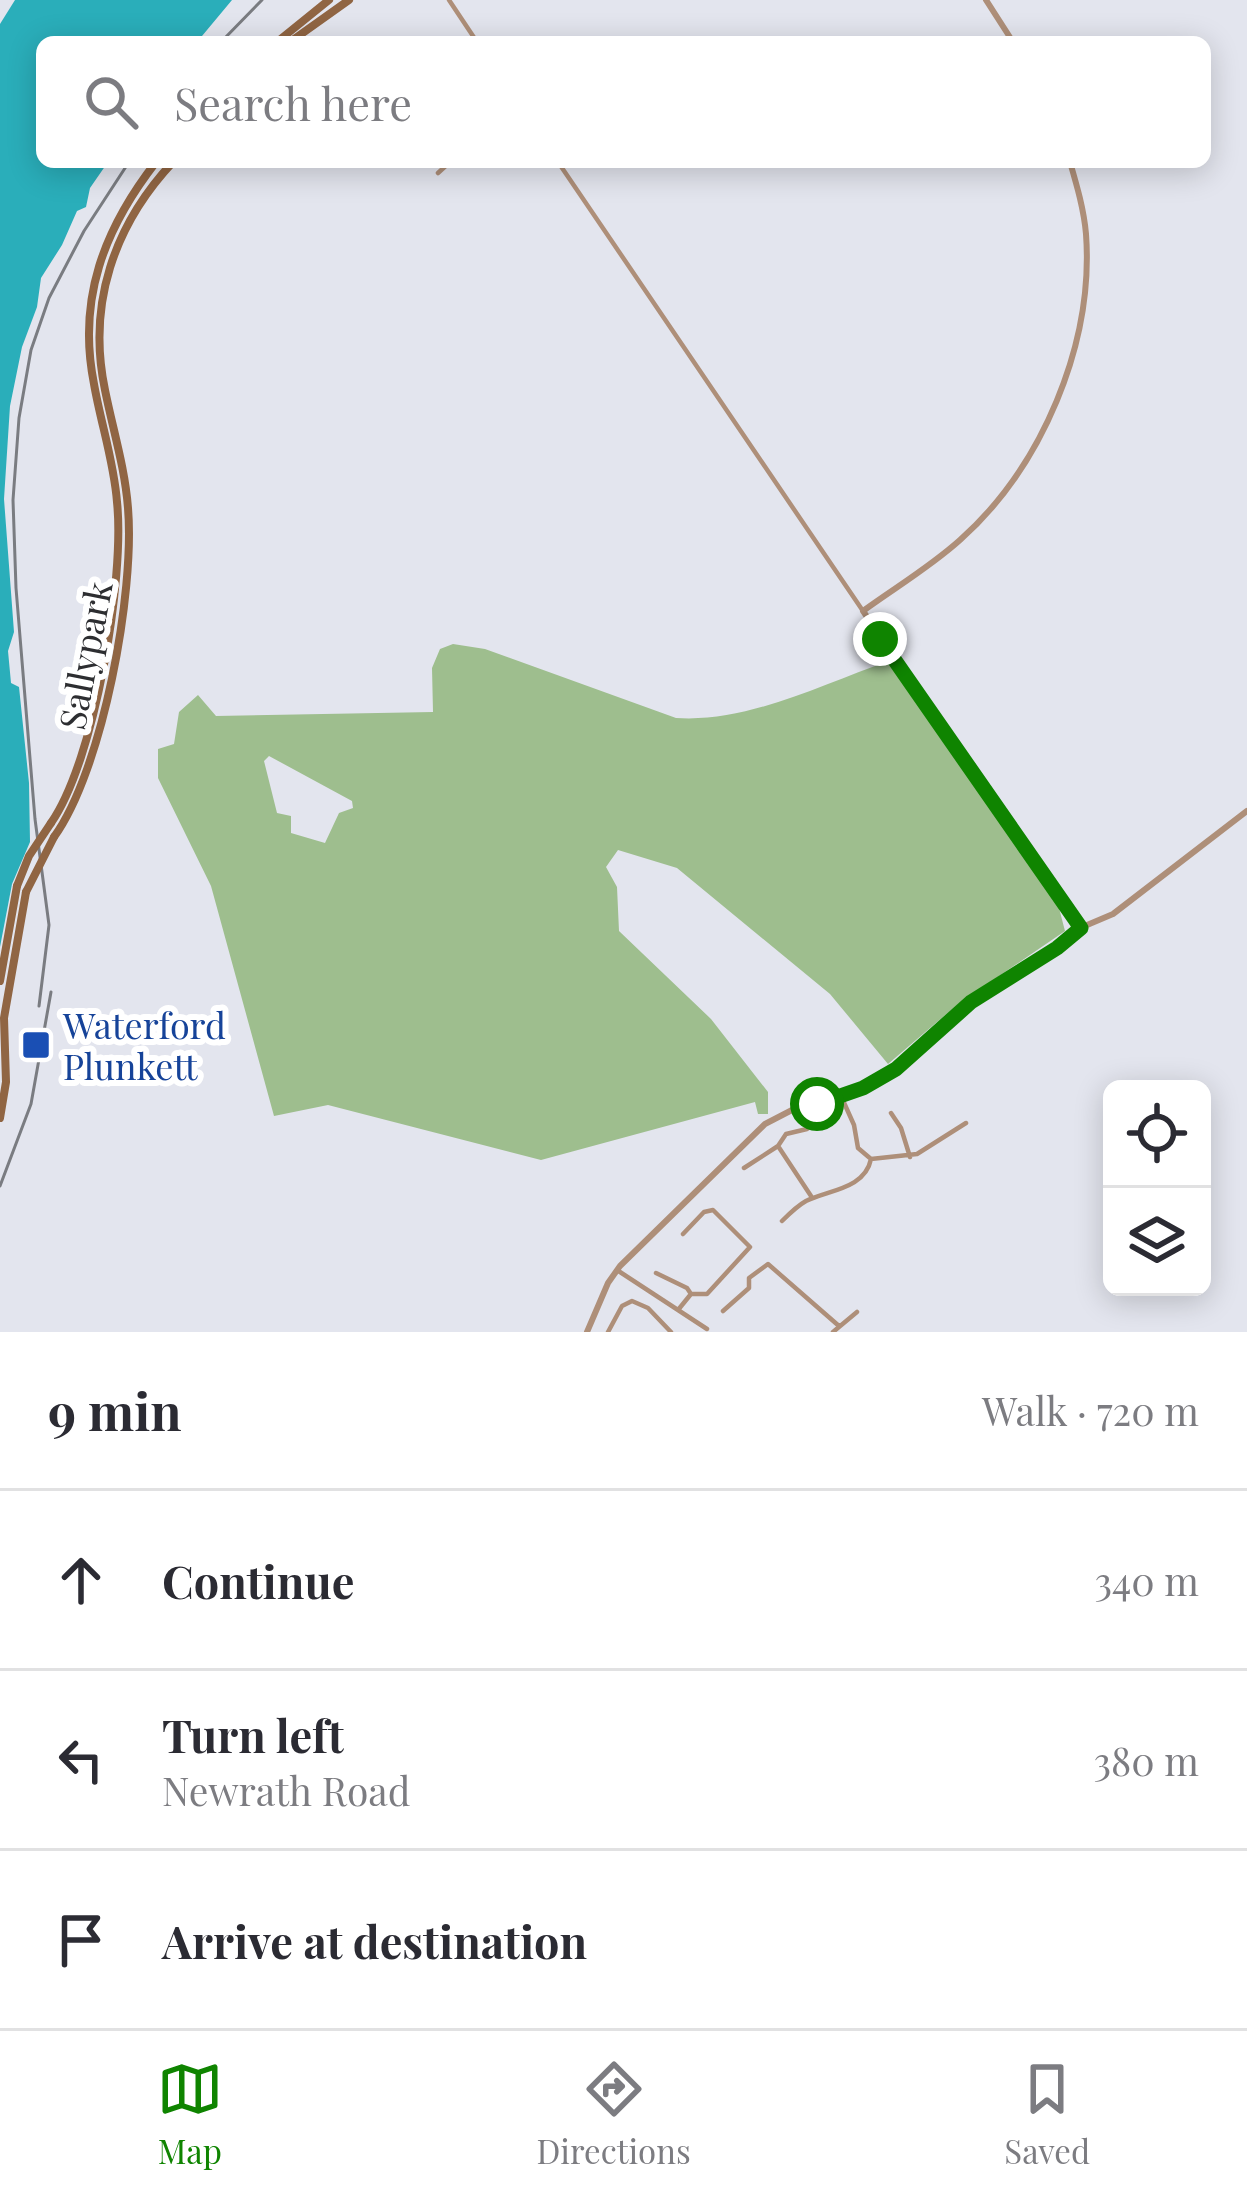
<!DOCTYPE html>
<html lang="en">
<head>
<meta charset="utf-8">
<style>
  :root { --surface:#fff; --page:#f2f2f3; --text:#2b2b33; --muted:#7c7c81; --line:#e1e1e2; --accent:#0f8400 }
  body { margin:0; font-family:"Playfair Display",serif; background:var(--page); color:var(--text) }
  .controls { position:absolute; right:36px; bottom:36px; display:grid; overflow:hidden; border-radius:18px; box-shadow:0 6px 30px #0003 }
  .controls button { width:108px; height:108px; display:grid; place-items:center; padding:0; border:0; border-bottom:3px solid var(--line); background:var(--surface); color:var(--text); font:60px sans-serif }
  .stop { position:absolute; width:36px; height:36px; margin:-27px; border:9px solid #0f8400; border-radius:50%; background:#fff }
  .stop.end { background:#0f8400; border-color:#fff; box-shadow:0 3px 12px #0008 }
  .list { margin:0; padding:0; list-style:none }
  h2 { display:flex; justify-content:space-between; align-items:center; height:156px; margin:0; padding:0 48px; font-size:51px }
  h2 small { font-size:39px; font-weight:400; color:var(--muted) }
  .list li { display:grid; grid-template-columns:78px 1fr auto; gap:36px; align-items:center; box-sizing:border-box; height:180px; padding:0 48px; border-top:3px solid var(--line) }
  .list b { display:block; font-size:45px; white-space:nowrap }
  .list p { margin:0; font-size:39px; white-space:nowrap; color:var(--muted) }
  .list em { font-size:39px; font-style:normal; color:var(--muted) }
  .icon { flex:none; width:66px; height:66px; fill:none; stroke:currentColor; stroke-width:2; stroke-linecap:round; stroke-linejoin:round }
  .map { position:relative; flex:none; width:1247px; height:1332px; overflow:hidden }
  .search { position:absolute; background:var(--surface); box-shadow:0 6px 30px #0003; left:36px; right:36px; top:36px; height:132px; display:flex; align-items:center; gap:30px; box-sizing:border-box; padding:0 42px; border-radius:18px; color:var(--muted); font-size:45px }
  .sheet { height:696px; background:var(--surface) }
  nav { display:flex; justify-content:space-around; align-items:center; box-sizing:border-box; height:168px; border-top:3px solid var(--line); background:var(--surface); font-size:33px; color:var(--muted) }
  nav a { display:grid; justify-items:center; gap:6px }
  nav .on { color:var(--accent) }
  .map>svg:first-child { display:block }
  .green { fill:#9ebe8e; fill-rule:evenodd }
  .water { fill:#2aaeba }
  .lines { fill:none; stroke-linecap:round; stroke-linejoin:round }
  .minor { stroke:#ae8f79; stroke-width:4.5 }
  .tertiary { stroke:#ae8f79; stroke-width:6 }
  .secondary { stroke:#906543; stroke-width:8 }
  .rail { stroke:#7a7c81; stroke-width:3 }
  .secondary-bridge { stroke:#906543; stroke-width:8 }
  .route { stroke:#0f8400; stroke-width:15 }
  .transit-dot { fill:#1a4fb4; stroke:#fff; stroke-width:4.5 }
  .labels { text-anchor:middle; dominant-baseline:central; stroke-width:12; stroke-linejoin:round; paint-order:stroke }
  .street-label { font-size:36px; fill:#2d2e31; stroke:#fff }
  .transit-label { font-size:36px; fill:#164399; stroke:#fff; text-anchor:start }
</style>
</head>
<body>
<div class="map">
<svg width="1247" height="1332" viewBox="0 0 1247 1332">
  <rect width="100%" height="100%" fill="#e3e5ee"/>
  <!-- green -->
  <path class="green" d="M453 644 485 649 676 718C748 723 822 684 889 661L1059 908 1065 931 958 1004 888 1064 830 994 677 868 618 850 606 867 617 887 619 931 711 1019 768 1092V1114H758L755 1102 541 1160 328 1105 274 1116 211 886 158 778V749L174 744 179 712 198 695 216 716 433 712 432 668 440 649ZM269 756 352 801 353 808 339 813 325 843 291 833V816L277 813 264 761Z"/>
  <!-- water -->
  <path class="water" d="M15 0H232L197 42H42V162H108L90 188 86 207 77 211 62 245 41 278 37 307 22 347 10 406 4 499 14 632 8 651 11 683 19 687 29 783 30 842 12 884 0 947V24Z"/>
  <g class="lines">
    <!-- minor -->
    <path class="minor" d="M449 0 477 42
      M558 162 863 611
      M438 173 450 162
      M841 1096 854 1125 858 1148 871 1159 917 1154 966 1123
      M891 1113 901 1128 910 1157
      M778 1146 811 1196
      M744 1168 778 1146 786 1134 807 1129 819 1120
      M782 1221C789 1214 797 1206 806 1201 828 1190 865 1189 871 1159
      M617 1270 707 1329
      M656 1273 687 1288 691 1294
      M678 1310 691 1294H707L750 1247 713 1210 704 1212 683 1234
      M723 1311 749 1288V1278L768 1264 839 1326
      M608 1332 622 1306 632 1301 648 1308 671 1332
      M833 1332 857 1312"/>
    <!-- tertiary -->
    <path class="tertiary" d="M986 0 1013 42
      M1070 162C1077 186 1084 210 1086 234 1094 344 1042 467 960 540 930 567 896 587 863 611L1080 928
      M587 1332 608 1283 620 1266 765 1124 792 1110 863 1088 888 1075 971 1002 1057 948 1080 928 1113 914 1247 811"/>
    <!-- secondary -->
    <path class="secondary" d="M277 42 329 0
      M290 42 349 0
      M51 823C95 760 125 578 117 502 114 462 101 424 94 384 77 299 104 229 156 162
      M54 837C103 769 135 592 128 508 125 468 113 430 105 390 87 304 114 225 173 162
      M0 981 17 886
      M0 1118 6 1082 4 1018 26 892"/>
    <!-- rail -->
    <path class="rail" d="M221 42 262 0
      M39 1006 49 925 35 819 16 588 13 500 19 418 31 350 49 298 84 231 129 162
      M0 1186 31 1104 51 992"/>
    <!-- secondary-bridge -->
    <path class="secondary-bridge" d="M17 886 29 856 51 823
      M26 892 54 837"/>
  </g>
  <g class="lines">
    <!-- route -->
    <path class="route" d="M817 1104 863 1088 896 1069 971 1002 1057 948 1081 928 880 639"/>
  </g>
  <!-- markers -->
  <rect class="transit-dot" x="21" y="1030" width="30" height="30" rx="6"/>
  <g class="labels">
    <!-- street labels -->
    <g class="street-label">
      <text transform="translate(84 655) rotate(-79)">Sallypark</text>
    </g>
    <!-- transit labels -->
    <g class="transit-label">
      <text x="63" y="1024">Waterford<tspan x="63" dy="41">Plunkett</tspan></text>
    </g>
  </g>
</svg>
<div class="controls">
<button><svg class="icon" aria-label="locate" viewBox="0 0 24 24"><circle cx="12" cy="12" r="6"/><path d="M12 2v4M12 18v4M2 12h4M18 12h4"/></svg></button>
<button><svg class="icon" aria-label="layers" viewBox="0 0 24 24"><path d="M12 4l9 5-9 5-9-5zM3 14l9 5 9-5"/></svg></button>
</div>
<div class="stop" style="left:817px;top:1104px"></div>
<div class="stop end" style="left:880px;top:639px"></div>
<div class="search"><svg class="icon" aria-label="search" viewBox="0 0 24 24"><circle cx="10" cy="10" r="6"/><path d="M15 15l6 6"/></svg>Search here</div>
</div>
<section class="sheet">
<h2>9 min<small>Walk · 720 m</small></h2>
<ul class="list">
<li><svg class="icon" aria-label="ahead" viewBox="0 0 24 24"><path d="M12 20V5M6 11l6-6 6 6"/></svg><div><b>Continue</b></div><em>340 m</em></li>
<li><svg class="icon" aria-label="left" viewBox="0 0 24 24"><path d="M17 20v-9H6M10 6l-5 5 5 5"/></svg><div><b>Turn left</b><p>Newrath Road</p></div><em>380 m</em></li>
<li><svg class="icon" aria-label="arrive" viewBox="0 0 24 24"><path d="M6 21V4h12l-3 4 3 4H6"/></svg><div><b>Arrive at destination</b></div></li>
</ul>
</section>
<nav>
<a class="on"><svg class="icon" aria-label="map" viewBox="0 0 24 24"><path d="M3 6l6-2 6 2 6-2v14l-6 2-6-2-6 2zM9 4v14M15 6v14"/></svg>Map</a>
<a><svg class="icon" aria-label="directions" viewBox="0 0 24 24"><path d="M12 3l9 9-9 9-9-9zM9 14v-3h6M13 9l2 2-2 2"/></svg>Directions</a>
<a><svg class="icon" aria-label="saved" viewBox="0 0 24 24"><path d="M7 4h10v16l-5-4-5 4z"/></svg>Saved</a>
</nav>
</body>
</html>
